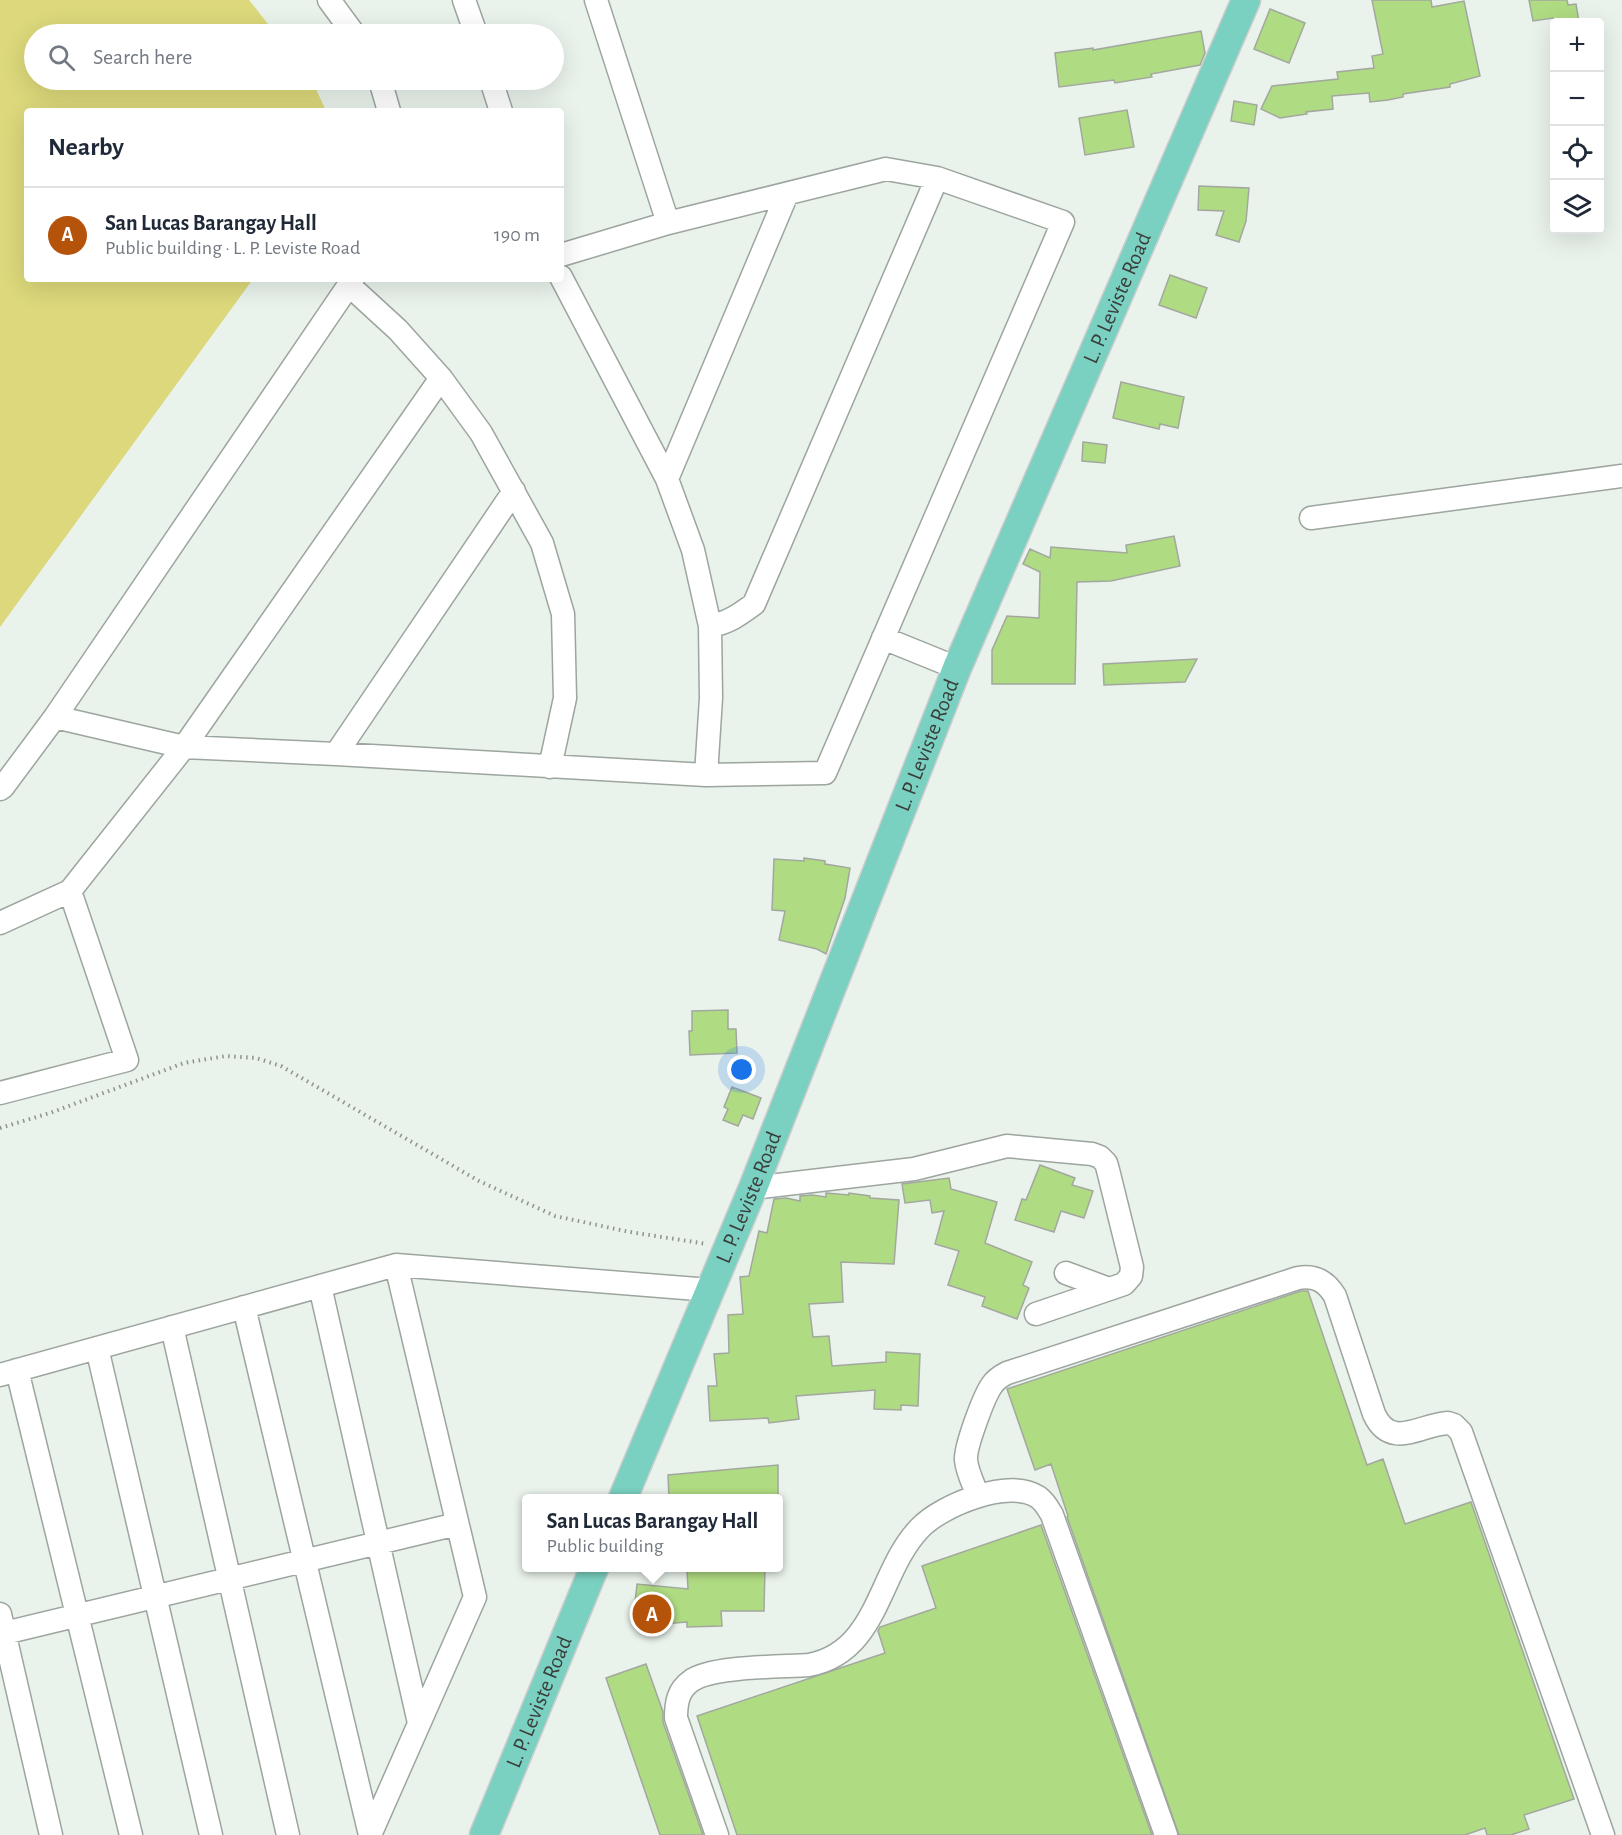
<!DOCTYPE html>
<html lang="en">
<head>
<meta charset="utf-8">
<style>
  :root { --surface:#fff; --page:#f6f6f7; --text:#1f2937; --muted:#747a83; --line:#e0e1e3; --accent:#b45309 }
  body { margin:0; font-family:"Alegreya Sans",sans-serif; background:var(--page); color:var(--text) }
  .controls { position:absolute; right:18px; top:18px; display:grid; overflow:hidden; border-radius:6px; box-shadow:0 6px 24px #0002 }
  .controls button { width:54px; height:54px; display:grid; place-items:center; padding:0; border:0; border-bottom:2px solid var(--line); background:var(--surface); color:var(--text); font:30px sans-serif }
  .you { position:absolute; left:742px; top:1070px; width:21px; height:21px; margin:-15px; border:4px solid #fff; border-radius:50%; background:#1a73e8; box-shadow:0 0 0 9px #1a73e833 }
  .badge { display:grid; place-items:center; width:39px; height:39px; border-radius:50%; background:var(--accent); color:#fff; font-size:20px; font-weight:700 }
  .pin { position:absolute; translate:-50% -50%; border:3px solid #fff; box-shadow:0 2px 6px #0006 }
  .popup { position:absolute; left:522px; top:1494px; width:261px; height:78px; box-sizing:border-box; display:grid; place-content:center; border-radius:6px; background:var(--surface); filter:drop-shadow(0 2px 4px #0005); font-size:20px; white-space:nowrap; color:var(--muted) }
  .popup b { font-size:22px; color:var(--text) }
  .popup::after { content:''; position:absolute; left:50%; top:100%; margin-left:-12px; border:12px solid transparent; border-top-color:var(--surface) }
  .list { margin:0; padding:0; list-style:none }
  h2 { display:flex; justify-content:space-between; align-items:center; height:78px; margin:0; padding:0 24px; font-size:26px }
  h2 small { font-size:20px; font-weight:400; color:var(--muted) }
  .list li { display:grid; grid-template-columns:39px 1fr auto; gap:18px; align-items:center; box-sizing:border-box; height:96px; padding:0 24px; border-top:2px solid var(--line) }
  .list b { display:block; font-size:22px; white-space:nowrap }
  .list p { margin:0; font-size:20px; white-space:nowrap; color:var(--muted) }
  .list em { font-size:20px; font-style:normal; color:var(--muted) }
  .icon { flex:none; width:33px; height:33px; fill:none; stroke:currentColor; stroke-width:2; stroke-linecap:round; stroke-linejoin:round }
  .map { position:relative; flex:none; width:1622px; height:1835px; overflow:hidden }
  .search { position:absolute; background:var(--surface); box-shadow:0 6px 24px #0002; left:24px; top:24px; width:540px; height:66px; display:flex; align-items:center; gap:15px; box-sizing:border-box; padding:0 21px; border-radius:33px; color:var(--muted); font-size:22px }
  .panel { position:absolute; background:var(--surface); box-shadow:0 6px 24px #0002; left:24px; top:108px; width:540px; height:174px; border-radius:6px }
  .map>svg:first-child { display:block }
  .green { fill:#dcd87b }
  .building { fill:#afdb82; stroke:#a3a89f; stroke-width:1.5 }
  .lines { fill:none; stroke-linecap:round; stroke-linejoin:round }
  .minor-casing { stroke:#9ca59e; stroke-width:25 }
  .major-casing { stroke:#cccdcc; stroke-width:31 }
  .path { stroke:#8d938e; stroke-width:4; stroke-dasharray:1.5 4.5; stroke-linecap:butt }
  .minor { stroke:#fff; stroke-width:22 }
  .major { stroke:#7ad0c1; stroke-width:28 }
  .labels { text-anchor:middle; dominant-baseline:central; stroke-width:4.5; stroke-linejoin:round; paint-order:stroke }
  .street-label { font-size:22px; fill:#3a3e3b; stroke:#fff }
</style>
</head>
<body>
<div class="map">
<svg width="1622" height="1835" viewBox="0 0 1622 1835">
  <rect width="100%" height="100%" fill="#e9f2eb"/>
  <!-- green -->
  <path class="green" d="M0 0H249L276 34H34V80H312L326 111H27V279H253L0 627Z"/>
  <!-- building -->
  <path class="building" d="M1372 0H1431L1432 7 1464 1 1480 76 1450 84V87L1403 94V97L1388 100 1370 102 1369 93 1332 96 1333 109 1306 112 1307 114 1280 118 1261 109 1272 86 1338 79 1337 72 1374 68 1372 56 1383 54Z
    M1529 0H1567L1568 5 1576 4 1579 22H1554L1553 18 1533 21Z
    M1270 9 1305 23 1289 63 1254 49Z
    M1201 31 1205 53 1200 65 1151 74 1152 77 1115 83 1114 80 1059 87 1055 53 1093 48V50Z
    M1234 101 1257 105 1254 125 1231 121Z
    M1127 110 1134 147 1085 155 1079 118Z
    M1199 186 1249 188 1246 221 1239 242 1216 235 1224 211 1198 210Z
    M1170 275 1207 288 1196 318 1159 305Z
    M1121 382 1184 397 1178 428 1160 424 1159 429 1113 418Z
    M1083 442 1107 445 1105 463 1082 461Z
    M1174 536 1180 566 1111 581 1077 582 1075 684H992V650L1007 616 1039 618 1040 572 1023 564 1030 549 1050 558 1051 547 1127 553 1126 545Z
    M1197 659 1185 682 1104 685 1103 664Z
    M804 858 825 861V864L850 868 845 898 826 954 817 949 779 940 785 911 772 910 774 859 804 861Z
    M728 1010V1029H736L737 1053 690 1055 689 1031H692V1011Z
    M732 1087 761 1098 753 1119 743 1115 738 1126 723 1120 728 1109 724 1107Z
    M1040 1165 1075 1178 1072 1185 1093 1191 1084 1218 1061 1211 1054 1232 1015 1220 1022 1199 1026 1200Z
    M949 1178 951 1189 997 1202 985 1243 1032 1262 1023 1285 1029 1288 1017 1319 982 1306 985 1297 948 1285 959 1251 935 1244 944 1211 932 1213 930 1200 905 1203 902 1184Z
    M826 1193 849 1195V1193L870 1196V1198L899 1200 894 1264 841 1262 843 1302 809 1304 813 1337 829 1336 832 1366 886 1362V1352L920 1354 918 1406 901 1405V1410L874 1409 875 1390 796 1396 799 1419 769 1423 768 1418 710 1421 708 1386H717L714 1354 729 1353 728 1315 743 1314 740 1277 749 1276 759 1231 767 1233 774 1199 786 1198 800 1201V1196L812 1195 826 1197Z
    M1301 1291H1308L1367 1465 1383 1459 1405 1524 1471 1502 1574 1799 1524 1815 1529 1829 1511 1835H1487L1485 1828 1465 1835H1179L1067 1517 1068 1516 1051 1464 1035 1470 1007 1389Z
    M778 1465V1498H669L668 1475Z
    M1041 1525 1152 1835H737L697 1716 885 1653 878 1631 880 1627 936 1608 922 1566Z
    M720 1568H765L764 1611H721L722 1626 687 1627V1622L638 1626 640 1604 635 1603 637 1584 688 1589 687 1571 720 1570Z
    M646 1664 663 1712V1722L703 1835H660L606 1678Z"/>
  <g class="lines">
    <defs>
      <path id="minor" d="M329 0 354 34
        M464 0 476 34
        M596 0 668 223
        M380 80 389 111
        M491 80 501 111
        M561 277 667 479 693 550 710 626 711 698 706 775
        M350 286 398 330 441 378 481 433 542 543 563 614 565 698 550 767
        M667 479 787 194
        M1311 518 1622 476
        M710 626C728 623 739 615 754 604L937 178
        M883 638 957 668
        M55 717 184 747 336 754 706 775 825 773 1063 222 937 178 886 169 668 223 561 255
        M336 754 514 491
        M0 789 3 787 55 717 353 279
        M0 923 70 891 184 747 441 378
        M0 1093 127 1060 70 891
        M753 1188 914 1169 1007 1146 1092 1154 1100 1157 1106 1163 1108 1170 1132 1267 1131 1276 1124 1284 1036 1314
        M1066 1273 1109 1289
        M320 1286 419 1723
        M244 1307 370 1835
        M172 1327 288 1835
        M97 1348 211 1835
        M17 1370 131 1835
        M0 1375 396 1265 710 1290
        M978 1496C974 1485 967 1472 966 1460 965 1447 984 1396 992 1385 996 1379 1001 1376 1007 1373L1298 1278C1315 1275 1326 1281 1335 1296L1374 1414C1391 1451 1421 1424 1448 1423L1454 1425 1461 1432 1603 1835
        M0 1614 51 1835
        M0 1634 457 1524
        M370 1835 475 1597 396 1265
        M717 1835 676 1718C676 1703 678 1690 691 1681 711 1666 782 1667 809 1665 879 1652 878 1571 920 1528 942 1505 1009 1478 1038 1497 1045 1502 1048 1508 1052 1515L1166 1835"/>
      <g id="major">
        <path id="s1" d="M623 1498 753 1188 957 668 1246 0"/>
        <path id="s2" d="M484 1835 594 1568"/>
      </g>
    </defs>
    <!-- minor casing -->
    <use href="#minor" class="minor-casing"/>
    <!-- major casing -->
    <use href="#major" class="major-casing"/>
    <!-- path -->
    <path class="path" d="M0 1128 50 1113 184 1063 226 1056 256 1058 281 1066 479 1181 555 1216 630 1232 707 1244"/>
    <!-- minor -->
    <use href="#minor" class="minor"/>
    <!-- major -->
    <use href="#major" class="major"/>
  </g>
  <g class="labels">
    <!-- street labels -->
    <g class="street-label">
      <text stroke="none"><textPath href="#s1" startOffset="1298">L. P. Leviste Road</textPath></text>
      <text stroke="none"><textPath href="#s1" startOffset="812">L. P. Leviste Road</textPath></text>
      <text stroke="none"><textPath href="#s1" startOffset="326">L. P. Leviste Road</textPath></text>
      <text stroke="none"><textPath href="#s2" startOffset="144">L. P. Leviste Road</textPath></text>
    </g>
  </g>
</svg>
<div class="controls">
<button>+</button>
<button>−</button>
<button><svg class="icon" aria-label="locate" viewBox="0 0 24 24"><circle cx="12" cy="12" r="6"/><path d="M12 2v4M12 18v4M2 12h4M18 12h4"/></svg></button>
<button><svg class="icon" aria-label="layers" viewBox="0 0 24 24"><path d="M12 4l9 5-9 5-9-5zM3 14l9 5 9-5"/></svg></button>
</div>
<div class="you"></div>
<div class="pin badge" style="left:652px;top:1614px">A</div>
<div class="popup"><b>San Lucas Barangay Hall</b>Public building</div>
<div class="search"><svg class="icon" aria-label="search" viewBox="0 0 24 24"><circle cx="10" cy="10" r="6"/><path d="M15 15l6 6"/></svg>Search here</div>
<section class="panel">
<h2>Nearby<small></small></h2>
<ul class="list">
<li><span class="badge">A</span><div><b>San Lucas Barangay Hall</b><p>Public building · L. P. Leviste Road</p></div><em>190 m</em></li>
</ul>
</section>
</div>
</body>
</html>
